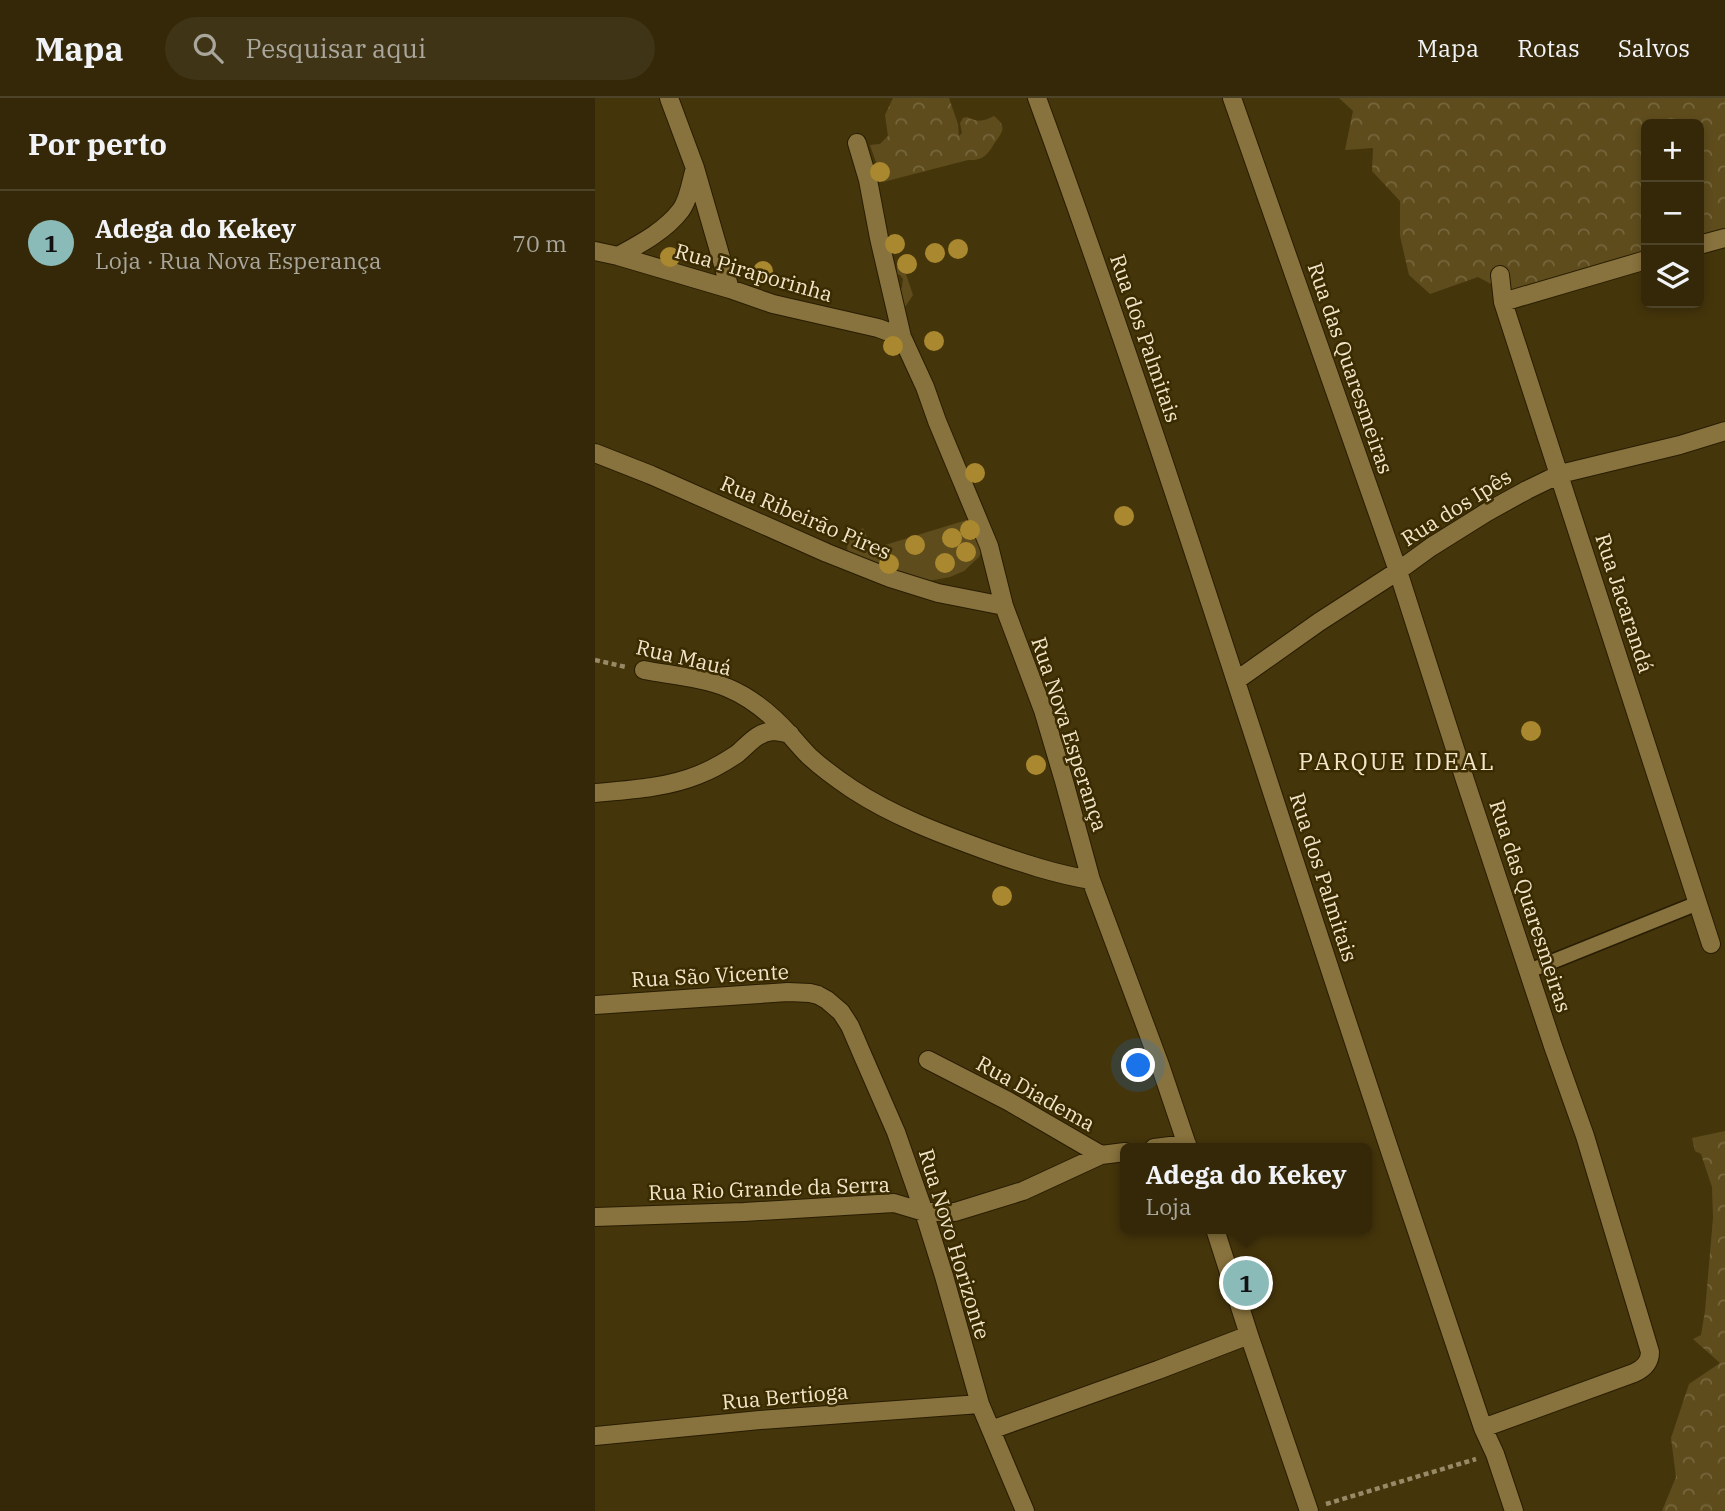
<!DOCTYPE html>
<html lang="pt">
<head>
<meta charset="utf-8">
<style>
  :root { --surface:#342808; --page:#3f3416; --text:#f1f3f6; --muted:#a9a69c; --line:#4e4429; --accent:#8bbbb9 }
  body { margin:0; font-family:"IBM Plex Serif",serif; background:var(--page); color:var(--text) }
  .controls { position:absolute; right:21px; top:21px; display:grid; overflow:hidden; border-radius:10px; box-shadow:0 4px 10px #0003 }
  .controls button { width:63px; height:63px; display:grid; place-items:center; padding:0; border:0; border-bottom:2px solid var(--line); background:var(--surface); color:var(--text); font:35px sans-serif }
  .you { position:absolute; left:544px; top:968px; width:24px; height:24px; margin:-18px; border:5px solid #fff; border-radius:50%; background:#1a73e8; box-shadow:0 0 0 10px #1a73e833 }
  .badge { display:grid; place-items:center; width:46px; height:46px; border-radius:50%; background:var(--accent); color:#111; font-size:23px; font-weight:700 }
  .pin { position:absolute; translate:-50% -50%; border:4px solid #fff; box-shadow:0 2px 7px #0006 }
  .popup { position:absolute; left:525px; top:1045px; width:252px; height:91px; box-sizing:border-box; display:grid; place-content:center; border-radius:10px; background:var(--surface); filter:drop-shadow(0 2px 5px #0005); font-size:23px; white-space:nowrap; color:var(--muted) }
  .popup b { font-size:26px; color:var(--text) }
  .popup::after { content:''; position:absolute; left:50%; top:100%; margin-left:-14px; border:14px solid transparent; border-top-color:var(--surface) }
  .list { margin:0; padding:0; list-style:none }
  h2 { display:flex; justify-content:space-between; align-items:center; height:91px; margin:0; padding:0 28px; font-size:30px }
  h2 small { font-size:23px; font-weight:400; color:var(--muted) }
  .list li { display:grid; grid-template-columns:46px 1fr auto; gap:21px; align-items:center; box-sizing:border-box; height:105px; padding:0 28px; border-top:2px solid var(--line) }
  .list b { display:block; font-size:26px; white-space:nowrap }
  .list p { margin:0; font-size:23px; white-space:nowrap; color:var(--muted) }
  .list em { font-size:23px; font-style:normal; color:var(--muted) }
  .icon { flex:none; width:38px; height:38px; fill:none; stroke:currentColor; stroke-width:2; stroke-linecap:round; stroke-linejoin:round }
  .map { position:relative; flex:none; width:1130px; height:1413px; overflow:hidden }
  header { display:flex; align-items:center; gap:42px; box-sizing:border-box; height:98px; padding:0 35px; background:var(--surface); border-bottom:2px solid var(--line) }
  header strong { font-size:33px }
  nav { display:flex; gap:38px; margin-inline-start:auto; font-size:24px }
  .search { width:490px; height:63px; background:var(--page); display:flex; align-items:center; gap:18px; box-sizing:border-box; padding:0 24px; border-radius:38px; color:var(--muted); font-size:26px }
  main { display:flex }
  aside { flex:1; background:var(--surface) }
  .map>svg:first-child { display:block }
  .grass { fill:#5e4c1d }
  .forest { fill:url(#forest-crowns) }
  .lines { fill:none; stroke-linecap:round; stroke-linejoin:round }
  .service-casing { stroke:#281d02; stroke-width:17 }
  .minor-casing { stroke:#281d02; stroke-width:20 }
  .path { stroke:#988a67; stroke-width:4.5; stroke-dasharray:5 3.5; stroke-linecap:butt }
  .service { stroke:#88723d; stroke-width:14 }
  .minor { stroke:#88723d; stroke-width:18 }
  .tree { fill:#aa882f }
  .labels { text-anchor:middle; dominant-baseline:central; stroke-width:5; stroke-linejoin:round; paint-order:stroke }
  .street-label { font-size:21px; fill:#f2e6ca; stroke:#3b2b00 }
  .quarter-label { font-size:24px; letter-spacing:2px; fill:#f2e6ca; stroke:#3b2b00 }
</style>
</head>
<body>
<header>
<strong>Mapa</strong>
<div class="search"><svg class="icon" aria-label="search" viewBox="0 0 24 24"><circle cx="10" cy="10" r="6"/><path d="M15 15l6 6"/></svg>Pesquisar aqui</div>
<nav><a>Mapa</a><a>Rotas</a><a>Salvos</a></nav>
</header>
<main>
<aside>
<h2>Por perto<small></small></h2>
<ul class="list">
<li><span class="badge">1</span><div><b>Adega do Kekey</b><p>Loja · Rua Nova Esperança</p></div><em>70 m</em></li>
</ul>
</aside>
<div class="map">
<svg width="1130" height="1413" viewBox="0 0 1130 1413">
  <defs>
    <pattern id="forest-crowns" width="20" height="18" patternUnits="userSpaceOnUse" patternTransform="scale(1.75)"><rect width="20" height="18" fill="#5e4c1d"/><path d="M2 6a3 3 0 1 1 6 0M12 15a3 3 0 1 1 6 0" fill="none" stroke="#76663c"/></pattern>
  </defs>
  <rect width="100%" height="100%" fill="#45350b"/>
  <!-- grass -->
  <path class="grass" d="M308 167 318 197 310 209 304 207 301 199 307 189 308 181 305 177 301 176 302 169Z
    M378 420 389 447 384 459 369 473 355 479 323 485 257 460 252 451 254 439 268 430 277 451Z"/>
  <!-- forest -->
  <path class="forest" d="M298 0H354L363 26 364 38 367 35 365 25 368 20 372 19C382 24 388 24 399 18 411 28 409 32 401 43 393 55 390 63 373 62L288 84 275 47 285 46 293 38 290 17Z
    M744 0H1130V139L1104 145V26H1051V157L913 195 883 179 835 196 814 177 805 138V103L777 73 778 50 750 52 758 13Z
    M1130 1033V1413H1067L1081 1379 1076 1340 1094 1286 1125 1265 1098 1241 1106 1237 1110 1213 1118 1120 1117 1089 1106 1056 1100 1053 1097 1040Z"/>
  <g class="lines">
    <defs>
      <path id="service" d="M934 873 1103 805"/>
      <path id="minor" d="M74 0 100 70 135 191
        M442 0C552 300 647 605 747 908 793 1049 841 1189 888 1330L900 1356 919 1413
        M637 0 803 473 870 682 958 948 990 1038 1055 1254C1055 1265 1048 1271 1039 1275L888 1330
        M262 45 273 82 284 140 307 239 330 289 342 323 394 448 409 508 448 612 469 683 496 782 565 967 593 1050
        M1104 147 1130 140
        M0 153 23 158 135 191 178 206 283 230 307 239
        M23 158C45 146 70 133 86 112 94 101 96 83 100 70
        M905 177 908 204 1116 846
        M908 204 1051 162
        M0 355 56 377 232 455 295 480 343 495 409 508
        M49 572C75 577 110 580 133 590 157 600 179 619 196 638 202 645 208 652 214 658 227 670 242 681 257 691 298 718 346 736 393 753 427 765 460 776 496 782
        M642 582 724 524 803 473 836 449 892 414 932 392 965 376 1085 347 1130 333
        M0 695C34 692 71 690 103 677 116 672 130 664 142 656 153 647 162 634 178 633 183 633 190 635 195 636
        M0 907 193 894 215 895 223 897 232 902 246 914 255 928 267 956 301 1034 329 1114 349 1178 385 1306 430 1413
        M333 962 413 1003 506 1057 530 1054
        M559 1050 592 1046
        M0 1119 149 1114 299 1105 329 1114H360L428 1093 506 1057
        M620 1131 654 1237 714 1413
        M396 1332 563 1272 654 1237
        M0 1338 165 1322 385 1306"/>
    </defs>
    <!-- service casing -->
    <use href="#service" class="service-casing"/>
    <!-- minor casing -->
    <use href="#minor" class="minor-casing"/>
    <!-- path -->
    <path class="path" d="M0 562 31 569
      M731 1406 881 1361"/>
    <!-- service -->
    <use href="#service" class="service"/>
    <!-- minor -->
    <use href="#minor" class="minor"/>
  </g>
  <!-- trees -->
  <g class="tree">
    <circle cx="285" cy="74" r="10"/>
    <circle cx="300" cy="146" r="10"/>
    <circle cx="363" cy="151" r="10"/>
    <circle cx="340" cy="155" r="10"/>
    <circle cx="75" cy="159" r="10"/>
    <circle cx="312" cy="166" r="10"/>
    <circle cx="168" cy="173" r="10"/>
    <circle cx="339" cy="243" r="10"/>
    <circle cx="298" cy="248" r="10"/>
    <circle cx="380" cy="375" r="10"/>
    <circle cx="529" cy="418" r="10"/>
    <circle cx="375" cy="432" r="10"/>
    <circle cx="357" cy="440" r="10"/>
    <circle cx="320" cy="447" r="10"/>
    <circle cx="371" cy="454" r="10"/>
    <circle cx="350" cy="465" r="10"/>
    <circle cx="294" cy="466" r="10"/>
    <circle cx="936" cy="633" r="10"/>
    <circle cx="441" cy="667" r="10"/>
    <circle cx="407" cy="798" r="10"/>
  </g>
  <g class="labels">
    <!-- street labels -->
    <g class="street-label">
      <text transform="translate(159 174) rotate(16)">Rua Piraporinha</text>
      <text transform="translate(551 240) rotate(71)">Rua dos Palmitais</text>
      <text transform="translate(756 270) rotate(71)">Rua das Quaresmeiras</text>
      <text transform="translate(861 409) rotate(-32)">Rua dos Ipês</text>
      <text transform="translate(211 419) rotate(23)">Rua Ribeirão Pires</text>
      <text transform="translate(1030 505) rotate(72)">Rua Jacarandá</text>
      <text transform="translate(89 559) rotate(13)">Rua Mauá</text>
      <text transform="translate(475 636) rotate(72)">Rua Nova Esperança</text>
      <text transform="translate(729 779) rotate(72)">Rua dos Palmitais</text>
      <text transform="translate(936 808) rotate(72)">Rua das Quaresmeiras</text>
      <text transform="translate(115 877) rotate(-3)">Rua São Vicente</text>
      <text transform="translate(441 995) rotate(29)">Rua Diadema</text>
      <text transform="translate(174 1090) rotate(-2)">Rua Rio Grande da Serra</text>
      <text transform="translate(360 1146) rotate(73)">Rua Novo Horizonte</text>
      <text transform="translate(190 1298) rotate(-5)">Rua Bertioga</text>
    </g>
    <!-- quarter labels -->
    <g class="quarter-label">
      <text x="802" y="663">PARQUE IDEAL</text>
    </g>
  </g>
</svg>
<div class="controls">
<button>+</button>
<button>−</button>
<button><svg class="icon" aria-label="layers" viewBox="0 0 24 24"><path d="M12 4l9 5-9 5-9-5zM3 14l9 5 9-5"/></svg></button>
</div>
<div class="you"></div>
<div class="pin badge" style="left:651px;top:1185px">1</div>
<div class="popup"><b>Adega do Kekey</b>Loja</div>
</div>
</main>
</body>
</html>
